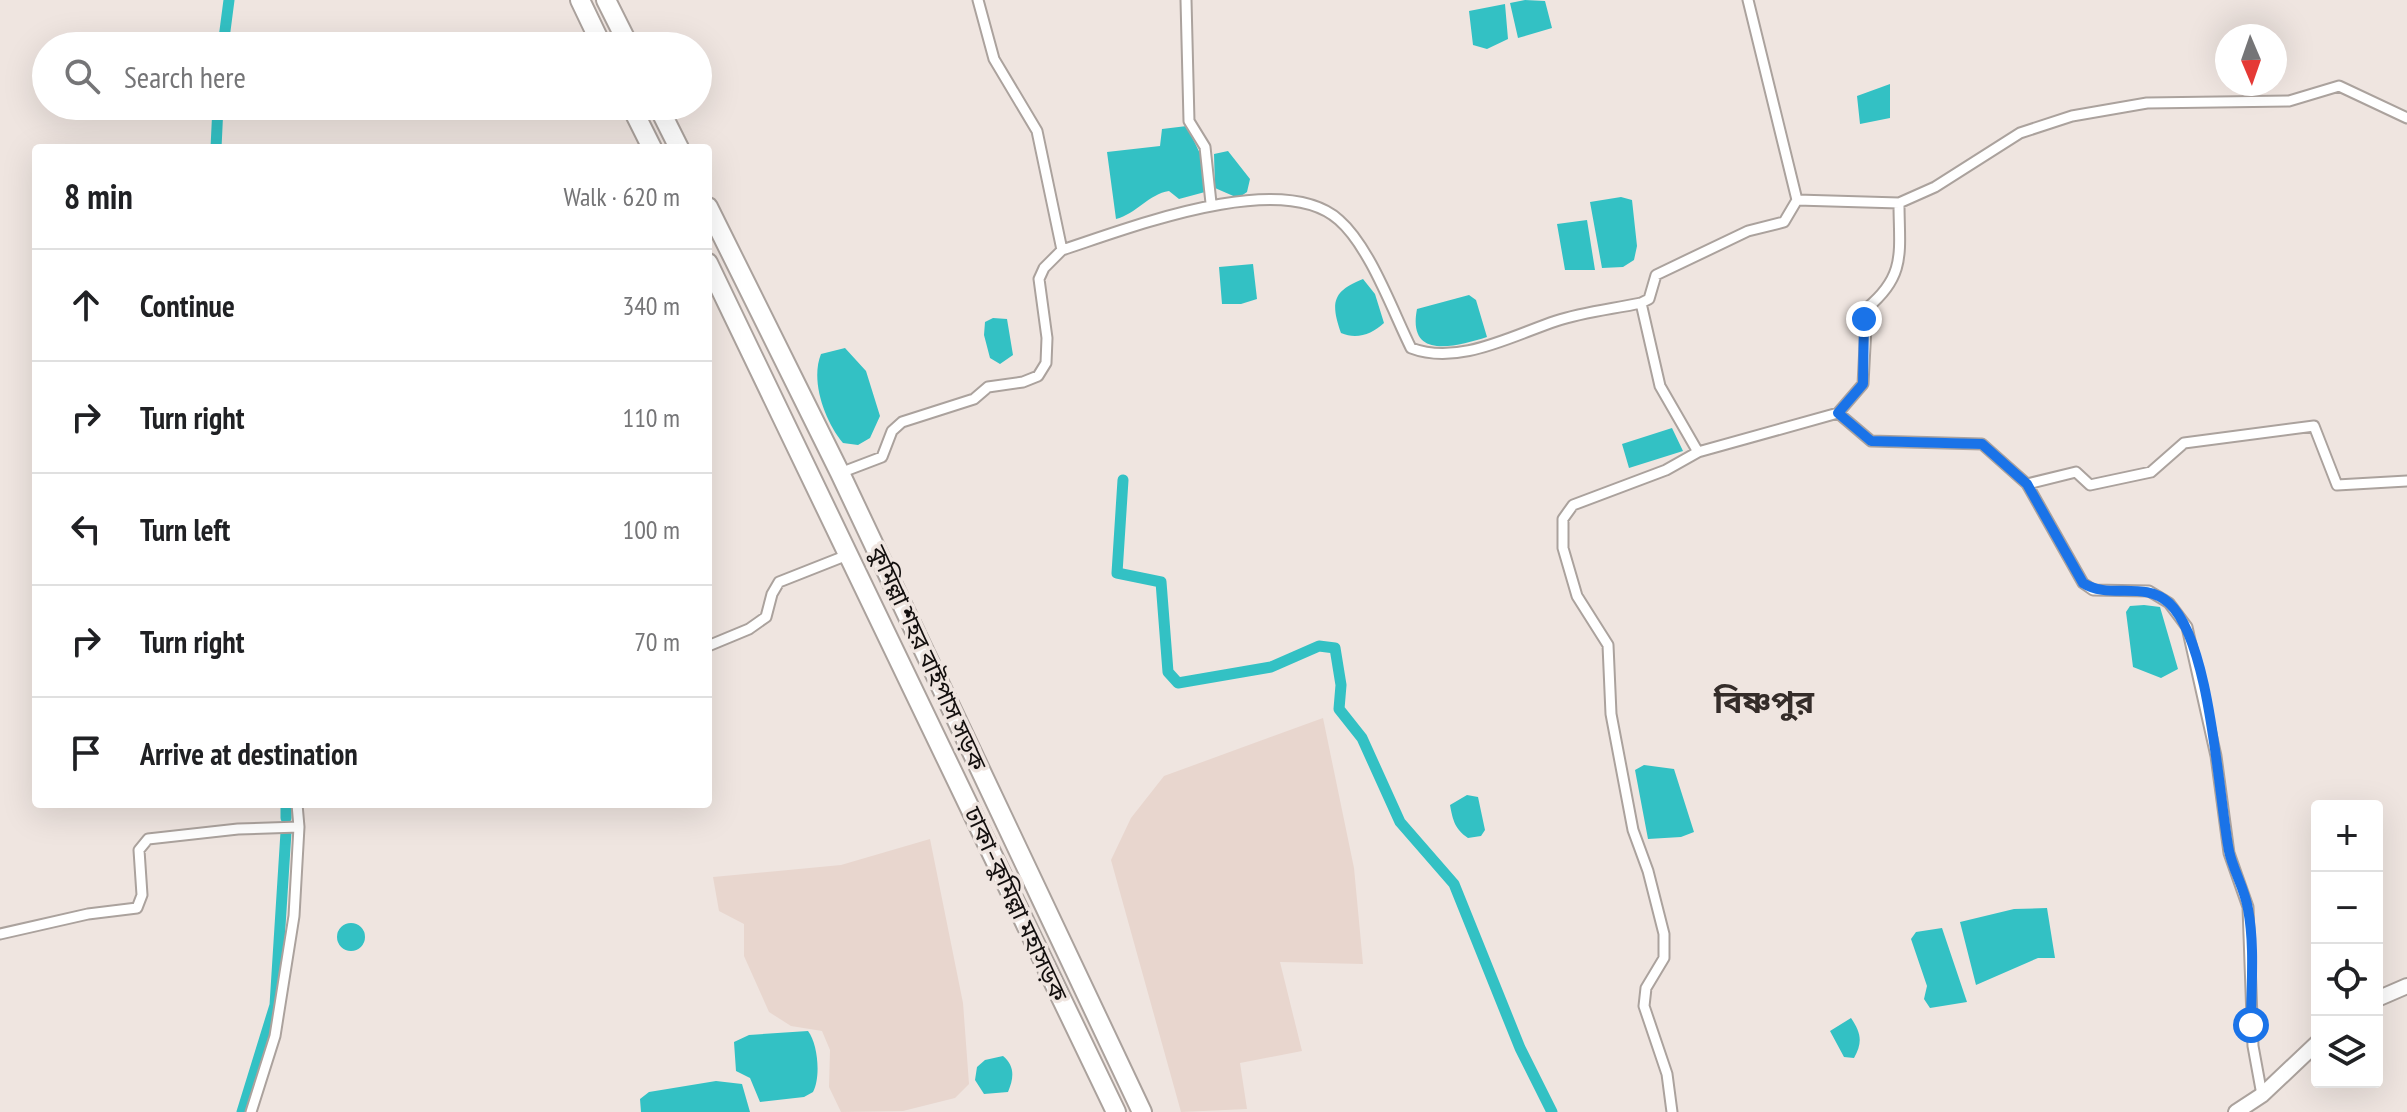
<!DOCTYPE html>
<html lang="en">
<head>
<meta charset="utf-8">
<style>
  :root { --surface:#fff; --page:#f2f2f2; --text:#202124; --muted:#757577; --line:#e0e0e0 }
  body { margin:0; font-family:"PT Sans Narrow","Noto Sans Bengali",sans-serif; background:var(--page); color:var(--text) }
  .controls { position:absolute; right:24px; bottom:24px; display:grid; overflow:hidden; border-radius:8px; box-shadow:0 8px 32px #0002 }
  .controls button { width:72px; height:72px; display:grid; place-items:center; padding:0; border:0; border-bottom:2px solid var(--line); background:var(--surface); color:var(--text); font:40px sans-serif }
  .compass { position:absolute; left:2215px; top:24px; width:72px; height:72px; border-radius:50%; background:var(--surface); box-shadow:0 8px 32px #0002; rotate:178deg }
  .stop { position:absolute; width:24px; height:24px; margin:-18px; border:6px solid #1a73e8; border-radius:50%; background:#fff }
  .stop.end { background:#1a73e8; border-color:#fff; box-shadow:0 2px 8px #0008 }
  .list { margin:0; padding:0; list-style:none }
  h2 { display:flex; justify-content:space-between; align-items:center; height:104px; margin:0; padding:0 32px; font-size:34px }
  h2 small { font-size:26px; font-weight:400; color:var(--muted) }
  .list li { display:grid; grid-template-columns:52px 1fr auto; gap:24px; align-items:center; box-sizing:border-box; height:112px; padding:0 32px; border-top:2px solid var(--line) }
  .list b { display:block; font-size:30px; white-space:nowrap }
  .list em { font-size:26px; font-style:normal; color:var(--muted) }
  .icon { flex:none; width:44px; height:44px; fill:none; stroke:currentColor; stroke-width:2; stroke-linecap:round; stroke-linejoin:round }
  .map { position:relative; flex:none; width:2407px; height:1112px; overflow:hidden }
  .search { position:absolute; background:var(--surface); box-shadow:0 8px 32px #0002; left:32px; top:32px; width:680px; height:88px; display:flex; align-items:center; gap:20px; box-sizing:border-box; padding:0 28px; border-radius:44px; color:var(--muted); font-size:30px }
  .panel { position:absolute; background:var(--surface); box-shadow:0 8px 32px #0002; left:32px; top:144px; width:680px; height:664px; border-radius:8px }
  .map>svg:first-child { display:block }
  .built { fill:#e8d6ce }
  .water { fill:#33c1c4 }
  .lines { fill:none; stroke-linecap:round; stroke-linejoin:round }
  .canal { stroke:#33c1c4; stroke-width:11 }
  .street-casing { stroke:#aba29d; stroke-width:13 }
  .secondary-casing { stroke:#aba29d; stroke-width:18 }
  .highway-casing { stroke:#aba29d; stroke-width:22 }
  .street { stroke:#fff; stroke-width:9 }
  .secondary { stroke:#fff; stroke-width:14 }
  .highway { stroke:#fff; stroke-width:18 }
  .route { stroke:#1a73e8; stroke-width:10 }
  .labels { text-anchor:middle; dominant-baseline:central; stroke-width:7; stroke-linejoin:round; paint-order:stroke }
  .street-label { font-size:24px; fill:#130f0e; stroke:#efe5e0 }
  .district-label { font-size:32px; font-weight:bold; fill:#342c29; stroke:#efe5e0 }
</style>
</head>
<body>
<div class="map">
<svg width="2407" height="1112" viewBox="0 0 2407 1112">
  <rect width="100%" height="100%" fill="#efe5e0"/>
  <!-- built -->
  <path class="built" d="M1323 718 1354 868 1363 964 1280 962 1302 1051 1240 1063 1247 1109 1181 1112 1111 860 1131 818 1164 776Z
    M930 839 963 1003 969 1084 955 1098 903 1111 841 1112 829 1087 830 1050 822 1031 791 1026 769 1012 744 956V924L719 911 713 877 841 865Z"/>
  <!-- water -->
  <path class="water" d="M1525 0 1545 1 1552 28 1518 38 1510 3Z
    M1505 4 1508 39 1487 49 1473 45 1469 11Z
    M1890 84V118L1860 124 1857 96Z
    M1187 126 1203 160 1205 192 1179 199 1169 191C1149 194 1136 214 1116 219L1107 152 1160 146 1162 129Z
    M1228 151 1250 179 1247 192 1238 198 1215 188 1214 154Z
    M1621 197 1632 200 1637 246 1634 260 1623 267 1602 268 1590 202Z
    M1587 220 1595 270H1565L1557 224Z
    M1253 264 1257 299 1241 304H1222L1219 267Z
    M1363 279 1375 294 1384 323C1372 334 1357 340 1341 333 1330 302 1333 291 1363 279Z
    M1469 295 1476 300 1487 337C1455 347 1407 360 1417 309Z
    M993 318 1007 319 1013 355 1000 364 990 358 984 335 985 322Z
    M845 348 866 371 880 416 870 438 858 445 843 443C825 421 810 381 821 354Z
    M1672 428 1683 451 1629 468 1622 444Z
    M2144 605 2160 607 2178 669 2161 678 2133 667 2126 612 2130 606Z
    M1644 765 1674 769 1694 832 1681 837 1648 839 1635 770Z
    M1467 795 1478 797 1485 830 1481 836 1468 838C1455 829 1453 821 1450 805Z
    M2047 908 2055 958H2038L1976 985 1960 922 2014 909Z
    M337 937a14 14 0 1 1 28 0a14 14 0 1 1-28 0Z
    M1942 928 1967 1002 1930 1008 1924 999 1927 986 1911 939 1916 932Z
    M1851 1018C1861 1033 1863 1042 1854 1058L1844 1057 1830 1031Z
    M808 1031C818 1044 821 1077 813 1092L804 1097 760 1102 750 1078 736 1071 734 1042 749 1035Z
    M1003 1056C1015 1066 1014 1078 1008 1092L984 1094 975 1080 977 1067 985 1060Z
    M716 1081 742 1084 750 1112H641L640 1099 649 1092Z"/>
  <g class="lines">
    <!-- canal -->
    <path class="canal" d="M223 46 229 0
      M216 148 218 106
      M1123 480 1117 573 1161 582 1168 672 1178 683 1271 667 1319 646 1335 648 1341 685 1339 709 1362 738 1400 822 1454 884 1520 1048 1552 1112
      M286 804V818
      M242 1112 275 1005 286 832"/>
    <defs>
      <path id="street" d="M978 0 994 59 1037 131 1062 250
        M1186 0 1189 121 1205 147 1211 203
        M1797 200 1899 203 1935 187 2020 133 2072 116 2147 103 2289 101 2339 86 2407 118
        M1641 303 1660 386 1698 452
        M1838 413 1863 384 1867 308C1907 275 1899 251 1899 203
        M840 473 882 457 892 431 902 422 974 399 988 387 1023 382 1038 376 1046 363 1047 338 1039 279 1044 268 1062 250C1127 229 1281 168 1339 220 1370 247 1393 312 1411 348 1458 366 1511 336 1556 321 1583 312 1613 309 1641 303L1649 299 1656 275 1748 231 1784 222 1797 200 1748 0
        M2027 484 2076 472 2090 485 2151 472 2184 443 2314 426 2337 485 2407 481
        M708 646 749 629 766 617 772 594 779 582 850 554
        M297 804 299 827
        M0 934 88 914 137 908 142 895 139 850 148 839 238 829 299 827 294 916 275 1036 251 1112
        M1672 1112 1667 1074 1644 1006 1646 988 1664 958V934L1648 871 1633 830 1611 714 1608 645 1577 596 1563 548V519L1573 505 1666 470 1698 452 1838 413 1871 441 1982 444 2027 484 2083 583 2093 590 2149 591 2169 603 2187 627 2216 756 2229 853 2248 907 2253 1046 2262 1095"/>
      <path id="secondary" d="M2377 999 2407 986
        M2236 1112 2262 1095 2317 1043"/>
      <path id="highway" d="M580 0 602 46
        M606 0 629 46
        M631 106 652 148
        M658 106 679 148
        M708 207 840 473 1142 1112
        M708 263 1116 1112"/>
    </defs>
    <!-- street casing -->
    <use href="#street" class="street-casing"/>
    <!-- secondary casing -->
    <use href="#secondary" class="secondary-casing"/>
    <!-- highway casing -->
    <use href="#highway" class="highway-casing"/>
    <!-- street -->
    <use href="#street" class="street"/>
    <!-- secondary -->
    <use href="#secondary" class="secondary"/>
    <!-- highway -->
    <use href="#highway" class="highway"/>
  </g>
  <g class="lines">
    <!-- route -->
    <path class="route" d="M1864 319 1863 384 1838 413 1871 441 1982 444 2027 484 2083 583C2109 600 2144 580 2169 603 2211 642 2218 793 2229 851 2233 870 2245 889 2248 909 2255 946 2251 987 2251 1025"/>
  </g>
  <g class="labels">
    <!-- street labels -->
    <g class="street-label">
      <text transform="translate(928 658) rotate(65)">কুমিল্লা শহর বাইপাস সড়ক</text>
      <text transform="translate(1016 904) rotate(65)">ঢাকা–কুমিল্লা মহাসড়ক</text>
    </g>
    <!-- district labels -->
    <g class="district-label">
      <text x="1764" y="701">বিষ্ণপুর</text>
    </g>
  </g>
</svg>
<div class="controls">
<button>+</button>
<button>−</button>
<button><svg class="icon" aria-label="locate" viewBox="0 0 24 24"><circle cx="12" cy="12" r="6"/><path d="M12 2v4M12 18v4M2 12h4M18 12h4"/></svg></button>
<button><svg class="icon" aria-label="layers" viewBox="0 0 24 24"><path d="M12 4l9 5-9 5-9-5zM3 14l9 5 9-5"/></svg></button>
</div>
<svg class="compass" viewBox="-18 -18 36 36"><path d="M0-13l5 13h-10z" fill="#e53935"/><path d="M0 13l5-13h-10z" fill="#757577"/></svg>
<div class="stop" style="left:2251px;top:1025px"></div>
<div class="stop end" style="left:1864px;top:319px"></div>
<div class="search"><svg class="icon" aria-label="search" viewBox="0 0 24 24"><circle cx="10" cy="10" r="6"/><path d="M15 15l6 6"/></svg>Search here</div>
<section class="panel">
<h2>8 min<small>Walk · 620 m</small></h2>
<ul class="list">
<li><svg class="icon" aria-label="ahead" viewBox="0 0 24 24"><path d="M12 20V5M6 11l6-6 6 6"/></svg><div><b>Continue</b></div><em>340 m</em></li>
<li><svg class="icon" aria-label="right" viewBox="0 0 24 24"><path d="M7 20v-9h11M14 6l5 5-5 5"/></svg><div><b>Turn right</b></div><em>110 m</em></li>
<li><svg class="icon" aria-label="left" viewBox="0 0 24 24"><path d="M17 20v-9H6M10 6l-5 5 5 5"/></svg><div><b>Turn left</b></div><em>100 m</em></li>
<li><svg class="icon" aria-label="right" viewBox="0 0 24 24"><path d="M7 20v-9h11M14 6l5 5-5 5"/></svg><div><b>Turn right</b></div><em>70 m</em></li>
<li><svg class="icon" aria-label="arrive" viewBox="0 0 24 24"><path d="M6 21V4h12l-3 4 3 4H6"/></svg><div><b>Arrive at destination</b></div></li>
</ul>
</section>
</div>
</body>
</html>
